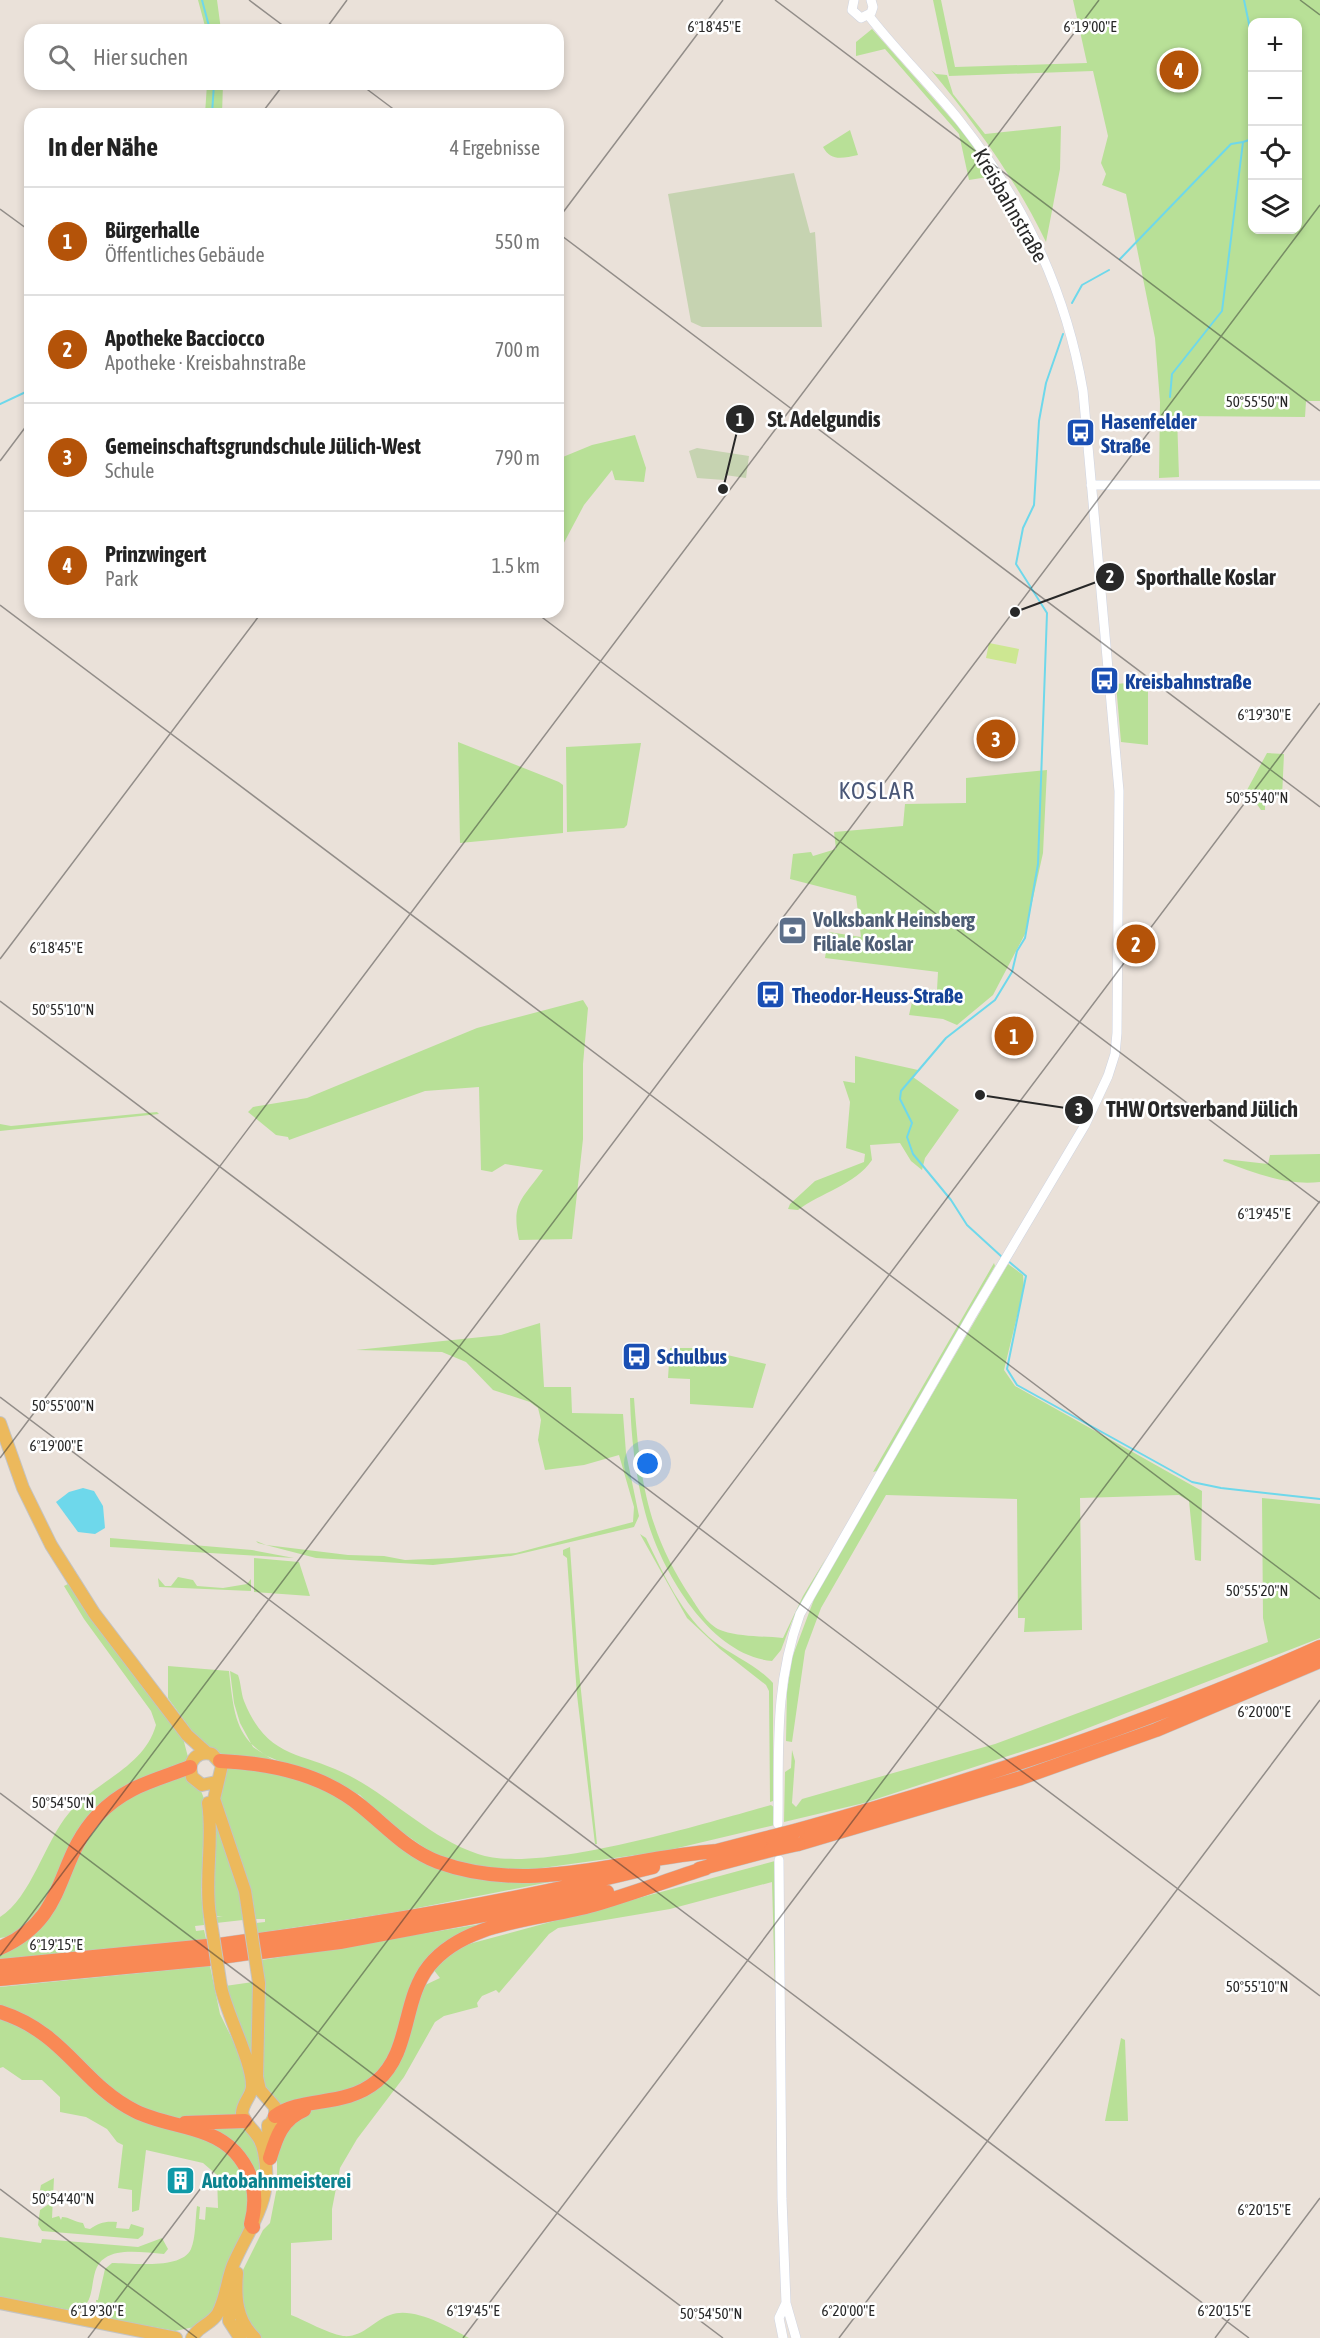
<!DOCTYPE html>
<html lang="de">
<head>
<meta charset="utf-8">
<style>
  :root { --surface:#fff; --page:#f2f2f2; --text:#222; --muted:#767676; --line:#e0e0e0; --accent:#b45309 }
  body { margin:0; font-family:"Asap Condensed",sans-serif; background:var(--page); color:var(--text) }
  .controls { position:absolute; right:18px; top:18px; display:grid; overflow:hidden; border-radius:12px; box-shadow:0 3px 9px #0003 }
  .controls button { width:54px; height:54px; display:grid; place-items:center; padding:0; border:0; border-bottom:2px solid var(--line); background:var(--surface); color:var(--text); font:30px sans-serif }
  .you { position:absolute; left:648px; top:1464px; width:21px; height:21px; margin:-15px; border:4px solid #fff; border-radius:50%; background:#1a73e8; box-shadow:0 0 0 9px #1a73e833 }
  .badge { display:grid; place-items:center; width:39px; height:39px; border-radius:50%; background:var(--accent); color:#fff; font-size:20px; font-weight:700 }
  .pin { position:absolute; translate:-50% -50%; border:3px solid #fff; box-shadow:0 2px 6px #0006 }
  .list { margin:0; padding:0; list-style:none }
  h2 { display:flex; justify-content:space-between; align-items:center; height:78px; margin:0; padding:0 24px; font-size:26px }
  h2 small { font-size:20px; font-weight:400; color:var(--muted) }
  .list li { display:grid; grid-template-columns:39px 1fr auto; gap:18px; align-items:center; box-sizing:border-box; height:108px; padding:0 24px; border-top:2px solid var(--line) }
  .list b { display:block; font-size:22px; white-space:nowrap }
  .list p { margin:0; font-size:20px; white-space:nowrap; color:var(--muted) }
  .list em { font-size:20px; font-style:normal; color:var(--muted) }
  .icon { flex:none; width:33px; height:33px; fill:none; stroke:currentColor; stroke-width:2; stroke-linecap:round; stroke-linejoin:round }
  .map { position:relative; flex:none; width:1320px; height:2338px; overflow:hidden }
  .search { position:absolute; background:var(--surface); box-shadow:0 3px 9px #0003; left:24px; top:24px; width:540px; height:66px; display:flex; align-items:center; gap:15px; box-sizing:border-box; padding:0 21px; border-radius:18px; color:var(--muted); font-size:22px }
  .panel { position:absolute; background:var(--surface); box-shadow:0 3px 9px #0003; left:24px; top:108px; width:540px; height:510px; border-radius:18px }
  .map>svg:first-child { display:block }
  .green { fill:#b8e097; fill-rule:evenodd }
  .cemetery { fill:#c6d3b1 }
  .pitch { fill:#cde792 }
  .water { fill:#6ed8eb }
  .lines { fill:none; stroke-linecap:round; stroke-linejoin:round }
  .stream { stroke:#6ed8eb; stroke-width:2 }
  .minor-casing { stroke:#cfd4e1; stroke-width:10 }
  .major-casing { stroke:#c3c3c3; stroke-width:14 }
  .highway-casing { stroke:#c3c3c3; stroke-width:15 }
  .minor { stroke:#fff; stroke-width:9 }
  .major { stroke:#ecb95c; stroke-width:12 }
  .highway { stroke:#f98955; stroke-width:14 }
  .major-bridge-casing { stroke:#c3c3c3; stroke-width:14; stroke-linecap:butt }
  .highway-bridge-casing { stroke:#c3c3c3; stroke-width:15; stroke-linecap:butt }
  .major-bridge { stroke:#ecb95c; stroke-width:12 }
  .highway-bridge { stroke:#f98955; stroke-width:14 }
  .ticks { fill:none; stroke:#282828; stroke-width:1.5; stroke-opacity:0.45 }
  .labels { text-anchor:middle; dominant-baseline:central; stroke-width:5; stroke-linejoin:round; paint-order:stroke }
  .street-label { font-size:21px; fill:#282828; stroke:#fff }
  .transit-label { font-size:21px; font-weight:bold; fill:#164399; stroke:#fff; text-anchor:start }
  .service-label { font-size:21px; font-weight:bold; fill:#4e5e75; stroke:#fff; text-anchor:start }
  .culture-label { font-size:21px; font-weight:bold; fill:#0d838f; stroke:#fff; text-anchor:start }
  .quarter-label { font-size:24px; letter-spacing:1.5px; fill:#4a5777; stroke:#fff }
  .ticks-label { font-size:15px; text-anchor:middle; fill:#282828; stroke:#fff; stroke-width:5; stroke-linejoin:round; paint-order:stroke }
  .leader { fill:none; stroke:#282828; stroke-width:2 }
  .callout-dot { fill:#282828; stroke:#fff; stroke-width:2 }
  .mark-label { font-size:18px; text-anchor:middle; font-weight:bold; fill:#fff }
  .callout-label { font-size:22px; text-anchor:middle; font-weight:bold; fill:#282828; stroke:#fff; stroke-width:5; stroke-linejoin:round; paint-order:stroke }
</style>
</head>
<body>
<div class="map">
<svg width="1320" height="2338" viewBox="0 0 1320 2338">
  <rect width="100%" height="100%" fill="#eae1d9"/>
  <!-- green -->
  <path class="green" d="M198 0H217L221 30H206Z
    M933 0H941L955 67 1087 63 1073 0H1320V401H1306L1305 417 1177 416 1179 477 1159 478 1160 402 1155 338 1126 194 1102 185 1106 174 1101 163 1108 136 1093 71 949 76ZM1252 22H1298V230H1252Z
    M872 29 963 132 994 176 969 180 959 134 885 49 856 56V42Z
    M931 70 936 74 947 75 953 94 985 134 1061 126 1060 169 1046 242C1015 178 976 125 931 70Z
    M207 84H223L222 114H205Z
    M850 130 858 155C843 158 831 162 823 147Z
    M635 435 646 468 644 482 615 480 612 470 584 505 558 554V459L592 445Z
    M1148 681V745L1121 742 1116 684Z
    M458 742 559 782 563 785V833L460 843Z
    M641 743 627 825 624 828 567 832 566 747Z
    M1267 753 1284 754 1282 797H1265V810H1261L1247 790Z
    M1047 770 1043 853 1025 934 993 995 957 1025 943 1019 909 1015 915 989 937 990 938 972 825 958 829 932 861 937 856 896 790 879 793 854 811 852 813 856 836 849 834 832 903 826 905 804 966 803V778Z
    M583 1000 588 1008 583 1064V1139L572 1239 519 1240C511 1202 522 1200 543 1170L505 1164 492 1172 481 1170 479 1087 425 1091 289 1140 288 1137 276 1135 248 1112 253 1107 307 1098 477 1028Z
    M855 1056 918 1070 913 1077 959 1110 925 1158 922 1170 911 1161 900 1143 870 1145 872 1160C855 1185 820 1193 798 1210L788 1209 790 1204 815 1181 864 1162 865 1154 846 1148 850 1102 843 1081 855 1083Z
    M157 1112 159 1114 0 1131V1124L11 1126Z
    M1320 1154V1182C1286 1186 1255 1173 1223 1161L1224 1159 1268 1164 1270 1155Z
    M994 1263 995 1266 877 1471 873 1472Z
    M1008 1264 1023 1275 1024 1288 1004 1370 1015 1386 1202 1491 1201 1561 1195 1560 1189 1501 1179 1495 1080 1498 1082 1630 1024 1632 1025 1618H1018L1017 1499 886 1495 821 1608 805 1651 792 1742 786 1741 787 1691 792 1658 816 1594Z
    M540 1323 544 1387H571L572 1413 623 1414 626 1453 639 1516 634 1527 511 1556 433 1565 316 1558 258 1543 256 1541 266 1545 348 1555 384 1556 405 1560 452 1558 516 1553 633 1522 634 1507 619 1455 584 1465 545 1470 538 1440 541 1420 538 1408 530 1402 493 1390 466 1362 442 1352 356 1350 501 1335Z
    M670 1348H697L766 1364 753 1408 690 1404V1379L668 1378Z
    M630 1398H634C640 1478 646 1531 692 1599 699 1610 709 1627 723 1631 741 1637 764 1636 783 1638L803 1596 826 1558 792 1621 781 1650 772 1661C708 1655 659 1567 645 1512 635 1474 631 1436 630 1398Z
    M1262 1498 1320 1504V1638L1057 1740 864 1803 784 1822 785 1772 791 1768 792 1750 795 1761 792 1803 796 1807 802 1799 995 1744 1268 1642 1263 1618Z
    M640 1534 646 1538C664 1575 682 1616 715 1642 733 1656 758 1666 773 1683V1801L770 1802 769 1691 766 1685 720 1649 687 1618Z
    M110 1538 252 1550 294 1558 110 1547Z
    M570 1547 578 1662 597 1844H595L577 1695 567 1558 563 1555V1550Z
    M254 1558 299 1562 310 1596 254 1592Z
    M178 1577 193 1580 197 1586 223 1588 247 1584 251 1579V1591L159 1587 158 1578 165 1586H171Z
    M68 1584 174 1724 183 1738 188 1757 184 1764C170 1771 113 1795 105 1804 75 1838 52 1934 0 1938V1917C31 1898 45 1841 69 1813 94 1782 144 1768 156 1725L151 1711 84 1619 64 1586Z
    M168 1666 229 1671C235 1727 238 1745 292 1769L226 1757 214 1749 203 1746 168 1698Z
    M230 1671 238 1675C241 1683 241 1693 244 1701 268 1761 303 1751 350 1776 394 1799 430 1838 478 1854 538 1875 705 1823 771 1805L775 1808V1825L665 1851 513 1872 490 1870 436 1856 382 1818 360 1795 267 1756 253 1747 240 1723 234 1703Z
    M245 1764 323 1786 439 1866 570 1878 397 1912 258 1933 256 1923 265 1922V1919H256L253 1904 221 1822 218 1787 224 1781 227 1765Z
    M185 1774 201 1791 205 1801 201 1891 204 1925 195 1926 196 1931 204 1930 206 1939 0 1959V1950L23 1938 79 1848 117 1801Z
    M211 1802 239 1886 243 1920 216 1923 215 1917 223 1916H214Z
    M775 1861V1990L772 1882 670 1909 558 1928 549 1934 499 1993 496 1990 482 1996 477 2003 478 2007 444 2016 435 2022 404 2077 357 2139 340 2168 332 2209V2240L291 2243V2315C307 2321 326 2333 343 2336 363 2338 374 2320 390 2315 413 2306 449 2327 469 2338H258L242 2313V2272L263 2230 270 2223 277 2187V2152L281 2137 305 2112 373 2090 423 1986 440 1978 433 1969 455 1951 469 1944Z
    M555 1912 436 1954 391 2057 367 2084 280 2108 277 2100 266 2091 259 2070 266 1988 262 1960Z
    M210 1966 220 2014 242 2059 249 2081 238 2115 179 2120 136 2108 0 2009V1987Z
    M253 1982V2065L225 1986Z
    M0 2018 36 2034 101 2094 213 2141 233 2157 249 2187 248 2219 215 2311 194 2327 175 2331 105 2318 97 2311 96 2300H98L105 2269 112 2263C130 2263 182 2270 191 2249 196 2237 195 2220 197 2206L200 2207 199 2219 205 2220 206 2207 218 2208 217 2175 203 2163 146 2150 139 2210 132 2212V2190L118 2188 123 2145 117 2142 107 2129 86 2117 60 2112V2097L42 2080H22L3 2067 0 2068Z
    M1121 2038 1125 2040 1128 2121H1105Z
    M240 2123 259 2142 262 2198 255 2183 210 2131 213 2124Z
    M54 2178 52 2218 59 2216 61 2220 62 2217C69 2217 75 2222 83 2223L85 2228 90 2229C99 2223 104 2221 117 2222L116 2228 129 2229 131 2224 144 2228 143 2235 138 2239 42 2231 38 2225 40 2210 49 2204 50 2193 40 2190 41 2185Z
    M0 2237 41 2243 42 2239 138 2247 162 2238 168 2249 164 2254C145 2253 120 2248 105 2258 85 2270 101 2306 74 2311L0 2297Z"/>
  <!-- cemetery -->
  <path class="cemetery" d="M794 173 810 233 815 232 822 327H702L691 322 668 194Z
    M697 448 749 456 746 478 725 475 724 480 697 478 689 451Z"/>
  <!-- pitch -->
  <path class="pitch" d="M989 643 1019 649 1016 664 986 658Z"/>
  <!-- water -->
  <path class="water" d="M83 1488 94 1491 103 1506 105 1528 95 1534 78 1532 56 1502 69 1492Z"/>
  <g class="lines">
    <!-- stream -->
    <path class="stream" d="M202 0 210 30
      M1244 0 1252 38
      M212 114 214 84
      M1120 259 1231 144 1243 142
      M1072 303 1082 285 1109 270
      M1170 397 1172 374 1222 311 1243 142 1252 139
      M0 404 30 390
      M1002 1257 967 1225 951 1200 913 1154 907 1137 912 1123 900 1099 901 1091 946 1038 995 1000 1012 972 1017 951 1025 938 1038 864 1047 613 1016 564 1023 528 1034 505 1039 421 1046 383 1063 334
      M1007 1260 1026 1276 1007 1369 1017 1385 1192 1482 1221 1488 1320 1499"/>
    <defs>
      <path id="minor" d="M854 0 852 10 861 18 871 13 873 7 871 0
        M1091 485H1320
        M778 1824C779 1749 774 1686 800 1614L972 1315 1085 1125 1108 1076 1115 1054 1117 1033 1119 791 1083 391C1066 291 1022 199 959 120 930 84 897 52 869 16
        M779 1860 782 2199 786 2303 796 2338
        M783 2338 779 2318 786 2303"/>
      <path id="major" d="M0 1423 23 1488 51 1545 94 1613 187 1735 206 1752
        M216 1782 202 1785 192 1777 190 1767C193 1756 201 1751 212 1754L222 1765 214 1799 245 1891 248 1911
        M208 1803C214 1840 204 1878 210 1916
        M259 1983 257 2077 260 2090 275 2107V2116L271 2123
        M268 2125 269 2148
        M237 2273C235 2297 236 2320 255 2338
        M230 2298 229 2321 240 2338
        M0 2303 176 2338
        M192 2338C198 2326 211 2325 218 2313 226 2298 227 2280 233 2265 251 2224 274 2200 264 2152 260 2131 246 2128 242 2113 243 2102 251 2097 252 2087 253 2063 227 2015 221 1987"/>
      <path id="highway" d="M220 1761C269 1763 322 1774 361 1806 386 1826 408 1851 438 1862 531 1896 623 1858 717 1851
        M798 1830C976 1781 1151 1722 1320 1647
        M798 1844 1021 1778 1156 1730 1320 1661
        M709 1853 771 1837
        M699 1869 771 1850
        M259 1940C391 1922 524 1899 653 1867
        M219 1945 247 1941
        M0 1948C70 1917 54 1861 98 1815 126 1786 154 1781 190 1767
        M261 1952 340 1942 607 1892
        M221 1957 249 1953
        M0 1966 207 1946
        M0 1979 209 1959
        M0 2012C66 2033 81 2084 135 2111 166 2127 210 2125 235 2152 254 2173 258 2198 251 2224L253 2227
        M275 2116C302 2096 345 2108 377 2081 411 2052 402 2000 429 1966 466 1920 540 1920 593 1905 631 1894 668 1880 706 1868
        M185 2123 245 2121
        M270 2158C276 2138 282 2119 304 2110"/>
    </defs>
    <!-- minor casing -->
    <use href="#minor" class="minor-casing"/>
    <!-- major casing -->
    <use href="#major" class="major-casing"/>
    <!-- highway casing -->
    <use href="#highway" class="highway-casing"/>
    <!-- minor -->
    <use href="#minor" class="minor"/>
    <!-- major -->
    <use href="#major" class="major"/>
    <!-- highway -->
    <use href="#highway" class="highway"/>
    <defs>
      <path id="major-bridge" d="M248 1911 259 1983
        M210 1916 221 1987"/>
      <path id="highway-bridge" d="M771 1837 798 1830
        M771 1850 798 1844"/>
    </defs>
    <!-- major-bridge casing -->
    <use href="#major-bridge" class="major-bridge-casing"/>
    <!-- highway-bridge casing -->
    <use href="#highway-bridge" class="highway-bridge-casing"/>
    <!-- major-bridge -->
    <use href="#major-bridge" class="major-bridge"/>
    <!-- highway-bridge -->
    <use href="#highway-bridge" class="highway-bridge"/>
  </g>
  <!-- ticks -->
  <path class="ticks" d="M249 0 289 30M775 0 1320 411M1300 0 1320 15M325 30 347 0M360 84 400 114M261 114 284 84M0 209 30 231M558 219 723 0M558 233 1320 807M0 461 30 421M0 605 1320 1599M535 612 1320 1203M0 959 262 612M0 1001 1320 1996M0 1397 1249 2338M0 1458 1099 0M0 1793 723 2338M0 1956 1320 205M0 2189 197 2338M88 2338 1320 703M463 2338 1320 1201M839 2338 1320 1700M1215 2338 1320 2198"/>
  <!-- icons -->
  <defs>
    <symbol id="bus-square" viewBox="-11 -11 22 22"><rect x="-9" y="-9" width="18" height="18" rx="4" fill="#1a4fb4" stroke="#fff"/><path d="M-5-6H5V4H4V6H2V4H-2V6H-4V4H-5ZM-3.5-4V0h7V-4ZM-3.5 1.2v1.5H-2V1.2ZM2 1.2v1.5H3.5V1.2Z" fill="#fff"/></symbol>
    <symbol id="bank-square" viewBox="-11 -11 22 22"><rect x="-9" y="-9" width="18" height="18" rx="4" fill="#5c6f8a" stroke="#fff"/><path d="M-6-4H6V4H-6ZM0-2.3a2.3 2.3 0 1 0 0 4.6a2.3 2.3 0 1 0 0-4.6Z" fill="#fff"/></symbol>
    <symbol id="building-square" viewBox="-11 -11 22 22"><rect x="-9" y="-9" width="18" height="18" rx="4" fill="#0f9aa8" stroke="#fff"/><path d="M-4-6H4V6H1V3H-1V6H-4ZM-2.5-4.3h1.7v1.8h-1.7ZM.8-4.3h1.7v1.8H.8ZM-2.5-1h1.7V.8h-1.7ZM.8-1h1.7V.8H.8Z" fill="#fff"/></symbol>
  </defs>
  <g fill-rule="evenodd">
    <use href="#bus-square" x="1064" y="416" width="33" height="33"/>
    <use href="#bus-square" x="1088" y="664" width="33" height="33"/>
    <use href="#bank-square" x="776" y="914" width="33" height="33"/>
    <use href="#bus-square" x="754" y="978" width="33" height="33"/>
    <use href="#bus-square" x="620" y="1340" width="33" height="33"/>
    <use href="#building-square" x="164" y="2164" width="33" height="33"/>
  </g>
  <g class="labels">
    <!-- street labels -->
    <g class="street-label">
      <text transform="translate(1011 205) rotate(60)">Kreisbahnstraße</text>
    </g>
    <!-- transit labels -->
    <g class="transit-label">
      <text x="1101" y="421">Hasenfelder<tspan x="1101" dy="24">Straße</tspan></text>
      <text x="1125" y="681">Kreisbahnstraße</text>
      <text x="792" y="995">Theodor-Heuss-Straße</text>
      <text x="657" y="1356">Schulbus</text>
    </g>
    <!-- service labels -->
    <g class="service-label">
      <text x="813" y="919">Volksbank Heinsberg<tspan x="813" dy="24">Filiale Koslar</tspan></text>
    </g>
    <!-- culture labels -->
    <g class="culture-label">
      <text x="202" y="2180">Autobahnmeisterei</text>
    </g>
    <!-- quarter labels -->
    <g class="quarter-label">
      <text x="877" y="790">KOSLAR</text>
    </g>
  </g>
  <g class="ticks-label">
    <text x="714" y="32">6°18'45"E</text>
    <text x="1090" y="32">6°19'00"E</text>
    <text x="1257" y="407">50°55'50"N</text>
    <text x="1264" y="720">6°19'30"E</text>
    <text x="1257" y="803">50°55'40"N</text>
    <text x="56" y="953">6°18'45"E</text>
    <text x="63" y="1015">50°55'10"N</text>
    <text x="1264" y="1219">6°19'45"E</text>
    <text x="63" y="1411">50°55'00"N</text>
    <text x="56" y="1451">6°19'00"E</text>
    <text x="1257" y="1596">50°55'20"N</text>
    <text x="1264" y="1717">6°20'00"E</text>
    <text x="63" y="1808">50°54'50"N</text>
    <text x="56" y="1950">6°19'15"E</text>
    <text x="1257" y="1992">50°55'10"N</text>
    <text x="63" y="2204">50°54'40"N</text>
    <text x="1264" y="2215">6°20'15"E</text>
    <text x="97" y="2316">6°19'30"E</text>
    <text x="473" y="2316">6°19'45"E</text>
    <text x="848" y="2316">6°20'00"E</text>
    <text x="1224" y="2316">6°20'15"E</text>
    <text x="711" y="2319">50°54'50"N</text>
  </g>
  <!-- callouts -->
  <path class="leader" d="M723 489L740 419M1015 612L1110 577M980 1095L1079 1110"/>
  <g class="callout-dot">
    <circle cx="723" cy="489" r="6"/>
    <circle cx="1015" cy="612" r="6"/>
    <circle cx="980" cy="1095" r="6"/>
    <circle cx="740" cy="419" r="15"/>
    <circle cx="1110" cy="577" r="15"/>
    <circle cx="1079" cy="1110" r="15"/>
  </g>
  <g class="mark-label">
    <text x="740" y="426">1</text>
    <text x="1110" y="583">2</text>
    <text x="1079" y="1116">3</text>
  </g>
  <g class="callout-label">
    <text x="824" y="427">St. Adelgundis</text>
    <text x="1206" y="585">Sporthalle Koslar</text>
    <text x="1202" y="1117">THW Ortsverband Jülich</text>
  </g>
</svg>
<div class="controls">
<button>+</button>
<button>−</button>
<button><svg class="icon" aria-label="locate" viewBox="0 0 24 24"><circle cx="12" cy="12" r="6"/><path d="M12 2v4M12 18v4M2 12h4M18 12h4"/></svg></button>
<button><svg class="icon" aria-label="layers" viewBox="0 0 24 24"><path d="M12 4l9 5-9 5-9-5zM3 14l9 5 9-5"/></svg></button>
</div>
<div class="you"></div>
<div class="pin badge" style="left:1014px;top:1036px">1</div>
<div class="pin badge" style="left:1136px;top:944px">2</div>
<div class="pin badge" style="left:996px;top:739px">3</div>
<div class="pin badge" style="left:1179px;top:70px">4</div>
<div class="search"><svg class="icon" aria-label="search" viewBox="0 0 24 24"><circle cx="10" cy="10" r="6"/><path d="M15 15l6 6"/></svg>Hier suchen</div>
<section class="panel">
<h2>In der Nähe<small>4 Ergebnisse</small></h2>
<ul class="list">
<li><span class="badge">1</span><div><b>Bürgerhalle</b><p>Öffentliches Gebäude</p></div><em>550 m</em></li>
<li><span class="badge">2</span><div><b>Apotheke Bacciocco</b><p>Apotheke · Kreisbahnstraße</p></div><em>700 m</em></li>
<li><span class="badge">3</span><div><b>Gemeinschaftsgrundschule Jülich-West</b><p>Schule</p></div><em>790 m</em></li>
<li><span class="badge">4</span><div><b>Prinzwingert</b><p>Park</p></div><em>1.5 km</em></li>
</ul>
</section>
</div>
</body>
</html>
